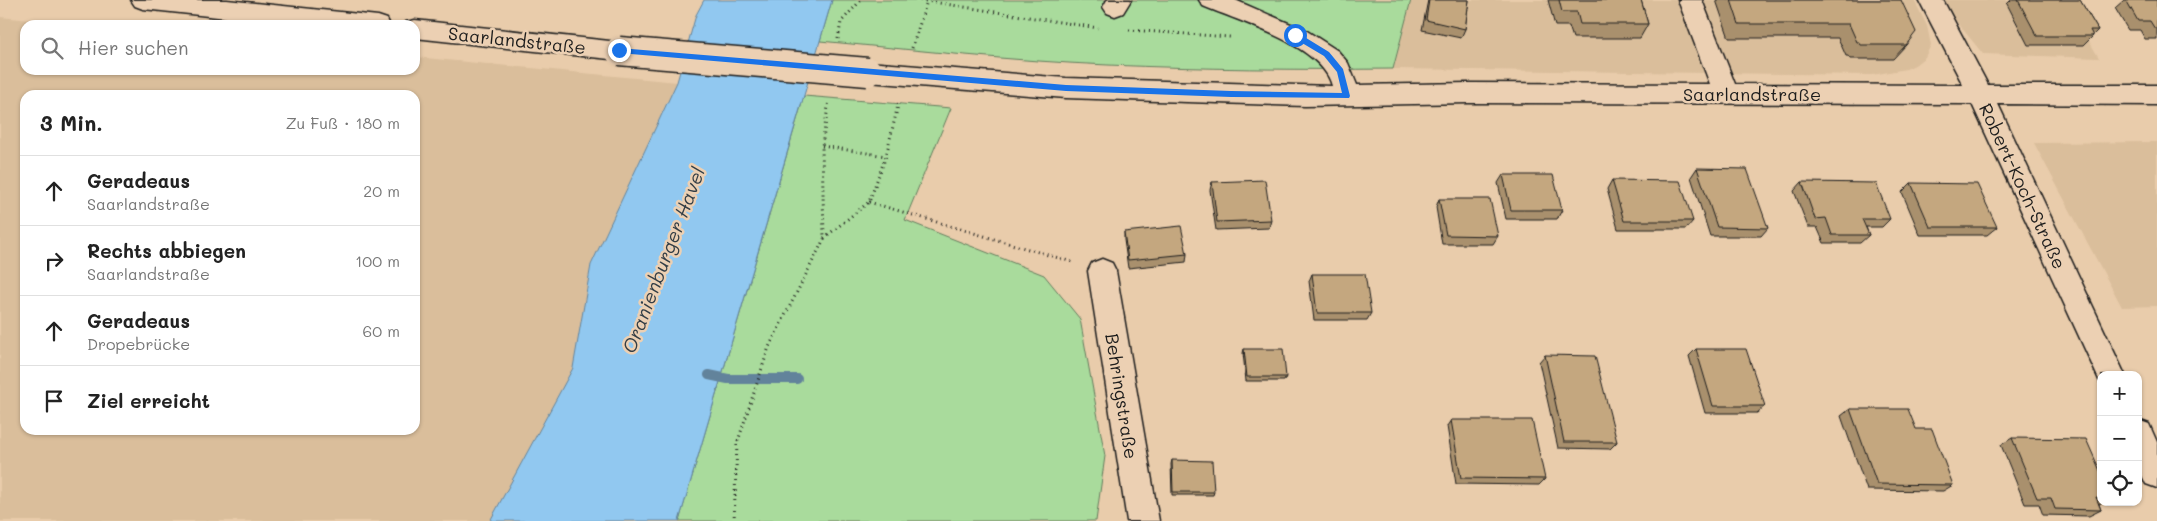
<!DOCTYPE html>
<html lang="de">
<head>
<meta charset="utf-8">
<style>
  :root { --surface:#fff; --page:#f6f6f6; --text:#222; --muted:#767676; --line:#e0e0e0 }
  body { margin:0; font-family:Mali,sans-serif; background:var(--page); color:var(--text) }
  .controls { position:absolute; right:15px; bottom:15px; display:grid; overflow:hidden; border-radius:10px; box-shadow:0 1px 4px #0004 }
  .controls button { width:45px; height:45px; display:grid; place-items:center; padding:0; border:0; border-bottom:1px solid var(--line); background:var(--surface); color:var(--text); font:25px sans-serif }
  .stop { position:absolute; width:15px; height:15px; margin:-11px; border:4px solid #1a73e8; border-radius:50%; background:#fff }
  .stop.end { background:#1a73e8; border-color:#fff; box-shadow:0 1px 5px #0008 }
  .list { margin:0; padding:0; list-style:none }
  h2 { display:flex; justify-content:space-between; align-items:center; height:65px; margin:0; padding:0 20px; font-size:21px }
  h2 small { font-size:16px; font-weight:400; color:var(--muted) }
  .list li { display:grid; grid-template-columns:32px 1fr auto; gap:15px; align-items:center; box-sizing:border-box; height:70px; padding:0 20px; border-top:1px solid var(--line) }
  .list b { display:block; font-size:19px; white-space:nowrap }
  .list p { margin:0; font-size:16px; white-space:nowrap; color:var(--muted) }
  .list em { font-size:16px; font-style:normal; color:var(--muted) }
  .icon { flex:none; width:28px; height:28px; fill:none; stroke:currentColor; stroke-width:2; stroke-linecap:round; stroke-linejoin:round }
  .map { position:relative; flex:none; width:2157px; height:521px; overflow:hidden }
  .search { position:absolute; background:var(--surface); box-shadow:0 1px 4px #0004; left:20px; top:20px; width:400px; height:55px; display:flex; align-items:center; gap:12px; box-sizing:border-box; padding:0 18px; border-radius:15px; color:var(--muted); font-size:19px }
  .panel { position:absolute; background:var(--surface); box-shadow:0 1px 4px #0004; left:20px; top:90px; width:400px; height:345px; border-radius:15px }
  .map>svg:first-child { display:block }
  .built { fill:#dabe9b; fill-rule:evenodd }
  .green { fill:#a9db9c; stroke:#627c5c }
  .water { fill:#91c8f0; stroke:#62839b }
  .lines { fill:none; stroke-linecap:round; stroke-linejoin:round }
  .stream { stroke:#62839b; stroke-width:10 }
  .minor-casing { stroke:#1c1c1c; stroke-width:3 }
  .path { stroke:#1c1c1c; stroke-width:3; stroke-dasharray:1 4; stroke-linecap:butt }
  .minor { fill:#ecd0b3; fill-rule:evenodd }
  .minor-bridge-casing { stroke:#1c1c1c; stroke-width:31; stroke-linecap:butt }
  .minor-bridge { stroke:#ecd0b3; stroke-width:28 }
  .wall { fill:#a9906d; stroke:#1c1c1c }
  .building { fill:#c4a77f; stroke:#1c1c1c }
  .route { fill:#1a73e8 }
  .labels { text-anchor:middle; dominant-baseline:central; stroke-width:5; stroke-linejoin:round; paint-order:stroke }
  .street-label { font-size:18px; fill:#1c1c1c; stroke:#ecd0b3 }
  .water-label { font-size:19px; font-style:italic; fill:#333e46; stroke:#ecd0b3 }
</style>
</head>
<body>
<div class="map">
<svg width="2157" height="521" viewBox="0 0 2157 521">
  <rect width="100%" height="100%" fill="#e9ccab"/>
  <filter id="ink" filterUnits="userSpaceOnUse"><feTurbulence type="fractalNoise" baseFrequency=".02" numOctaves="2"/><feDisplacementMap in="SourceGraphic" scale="10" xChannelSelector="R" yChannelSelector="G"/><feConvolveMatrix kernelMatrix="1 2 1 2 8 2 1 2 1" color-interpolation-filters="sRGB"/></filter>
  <g filter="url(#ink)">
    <!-- built -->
    <path class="built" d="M1411 0H1914L1927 26 1931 45 1925 57 1915 65 1906 69 1872 75 1393 69Z
      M1942 0H2065L2099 58 1983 54 1948 11Z
      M0 17 80 25H25V70H415V57L677 82 591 265 573 368 490 521H0ZM25 95H415V430H25Z
      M2157 142V306L2122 307 2034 143Z"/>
    <!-- green -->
    <path class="green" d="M832 0H1411L1393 69C1298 70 1203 69 1108 65 1012 61 916 50 820 41Z
      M804 96 951 108 905 220 1044 275 1080 319 1105 456 1096 521H679Z"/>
    <!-- water -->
    <path class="water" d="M704 0H832L679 521H490L573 368 591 265 677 82 696 15Z"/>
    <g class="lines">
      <!-- stream -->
      <path class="stream" d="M709 375 728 379H797"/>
      <defs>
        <path id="minor" d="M131 0H227L378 16 387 19 390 25H293L143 9 135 6Z
          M1107 0H1131L1123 13 1115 16 1107 13 1103 7Z
          M1199 0H1235L1307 31 1338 51 1348 63 1357 85 1469 83 1710 84 1678 0H1702L1735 84 1963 85 1919 0H1943L1988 85H2157V105L1998 104 2125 375H2101V384L1972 104 1469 103 1305 106 1066 98 868 82 859 79 856 72 859 65 868 62 1066 78 1332 86C1322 45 1238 21 1203 6Z
          M415 20 619 42 628 44 631 51 628 58 619 60 415 38V25H405L406 22Z
          M1102 259 1112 263 1116 271 1159 521H1127L1088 271 1092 263Z
          M2138 420 2149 424 2157 442V488L2146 484 2138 467Z"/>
      </defs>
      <!-- minor casing -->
      <use href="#minor" class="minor-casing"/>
      <!-- path -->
      <path class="path" d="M920 0 1098 28
        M1129 30 1230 37
        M838 39 841 22 861 0
        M912 48 927 1
        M822 146 886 156
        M869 202 1072 262
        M824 238 869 202 886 156 899 101
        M734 521 737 444 769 347 824 239 822 146 829 100"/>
      <!-- minor -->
      <use href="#minor" class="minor"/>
      <defs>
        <path id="minor-bridge" d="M619 51 868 72"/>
      </defs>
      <!-- minor-bridge casing -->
      <use href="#minor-bridge" class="minor-bridge-casing"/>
      <!-- minor-bridge -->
      <use href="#minor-bridge" class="minor-bridge"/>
    </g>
    <!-- wall -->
    <path class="wall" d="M1428 0H1469L1465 29 1461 38 1422 30Z
      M1548 0H1641L1648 24 1640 38H1573L1569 26H1555Z
      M1716 0H1901L1906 45 1893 59H1850L1848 56H1846L1838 38H1729Z
      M2011 0H2080L2098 30 2093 35V36L2084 45H2028L2007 4Z
      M2124 0H2157V39H2145L2140 30H2128L2115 8Z
      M1697 168 1768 228 1761 236H1710L1691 177Z
      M1503 175 1562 210 1557 219H1506L1498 183Z
      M1612 180 1693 221 1686 229H1618L1607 189Z
      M1212 182 1271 220 1269 228 1216 230 1210 190Z
      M1802 182 1890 219 1882 227H1866L1869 235 1860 243H1824L1817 227H1808L1794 191Z
      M1911 183 1997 227 1987 235H1920L1902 192Z
      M1439 199 1498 236 1493 244H1442L1436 207Z
      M1124 232 1187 254 1186 262 1128 268 1124 240Z
      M1312 274 1371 313 1367 320H1314L1309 281Z
      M1244 349 1286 377 1284 381H1246L1243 353Z
      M1696 349 1765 406 1757 413H1705L1689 356Z
      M1545 355 1617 442 1610 449 1558 448 1539 362Z
      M1850 409 1916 429 1953 485 1943 491 1867 490 1841 416Z
      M1451 420 1545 479 1539 485 1456 484 1447 426Z
      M2012 438 2101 473V502H2103L2099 504 2101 510 2089 516 2043 515 2039 504H2025L2001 445Z
      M1172 460 1214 492 1213 495H1172L1171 464Z"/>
    <!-- building -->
    <path class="building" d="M1429 0H1469L1465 29 1426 20Z
      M1559 0H1641L1648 24H1580L1577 12H1562Z
      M1731 0H1901L1916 32 1906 45H1861L1859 42H1857L1849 24H1739Z
      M2018 0H2080L2098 30H2090L2093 36H2037Z
      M2126 0H2157V29H2155L2150 21H2138Z
      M1697 168 1747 169 1768 228 1717 227Z
      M1503 175H1553L1562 210H1511Z
      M1265 180 1271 220 1217 222 1212 182Z
      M1612 180 1680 181 1693 221H1624Z
      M1802 182 1876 183 1890 219H1862L1869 235H1832L1826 218 1815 219Z
      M1911 183 1977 184 1997 227H1930Z
      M1439 199H1490L1498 236 1446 235Z
      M1181 226 1187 254 1128 260 1124 232Z
      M1312 274H1365L1371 313H1317Z
      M1244 349H1283L1286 377H1247Z
      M1696 349H1746L1765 406H1713Z
      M1545 355 1595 356 1617 442H1564Z
      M1850 409H1908L1916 429H1932L1953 485 1877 484Z
      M1451 420H1532L1545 479 1461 478Z
      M2012 438 2086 439 2101 473V498L2096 497 2101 510 2055 509 2051 498H2037Z
      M1172 460 1212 461 1214 492H1173Z"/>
  </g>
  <!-- route -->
  <path class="route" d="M1292 33H1298L1329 52 1343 69 1350 96 1349 98 1231 97 1066 91 619 53 615 50 619 48 1066 85 1231 91 1342 93 1337 72 1324 56 1292 37Z"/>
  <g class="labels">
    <!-- street labels -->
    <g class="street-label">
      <text transform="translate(517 40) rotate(6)">Saarlandstraße</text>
      <text x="1752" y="94">Saarlandstraße</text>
      <text transform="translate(2023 186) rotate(65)">Robert-Koch-Straße</text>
      <text transform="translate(1122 396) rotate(81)">Behringstraße</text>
    </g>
    <!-- water labels -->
    <g class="water-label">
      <text transform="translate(663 260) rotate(-69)">Oranienburger Havel</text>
    </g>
  </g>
</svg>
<div class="controls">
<button>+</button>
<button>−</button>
<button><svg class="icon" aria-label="locate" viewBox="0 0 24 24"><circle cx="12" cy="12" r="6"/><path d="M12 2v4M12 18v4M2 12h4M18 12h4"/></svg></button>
</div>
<div class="stop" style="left:1295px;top:35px"></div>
<div class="stop end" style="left:619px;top:50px"></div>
<div class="search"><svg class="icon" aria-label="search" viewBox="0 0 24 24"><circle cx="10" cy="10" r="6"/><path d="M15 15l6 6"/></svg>Hier suchen</div>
<section class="panel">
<h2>3 Min.<small>Zu Fuß · 180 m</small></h2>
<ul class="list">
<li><svg class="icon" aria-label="ahead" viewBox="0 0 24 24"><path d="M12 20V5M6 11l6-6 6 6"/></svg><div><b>Geradeaus</b><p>Saarlandstraße</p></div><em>20 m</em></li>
<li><svg class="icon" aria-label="right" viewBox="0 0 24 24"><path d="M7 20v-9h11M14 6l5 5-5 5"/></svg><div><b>Rechts abbiegen</b><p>Saarlandstraße</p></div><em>100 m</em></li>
<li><svg class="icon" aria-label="ahead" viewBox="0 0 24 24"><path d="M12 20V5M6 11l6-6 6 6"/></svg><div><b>Geradeaus</b><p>Dropebrücke</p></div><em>60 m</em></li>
<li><svg class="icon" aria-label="arrive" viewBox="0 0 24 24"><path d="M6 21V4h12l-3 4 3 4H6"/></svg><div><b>Ziel erreicht</b></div></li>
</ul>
</section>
</div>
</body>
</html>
